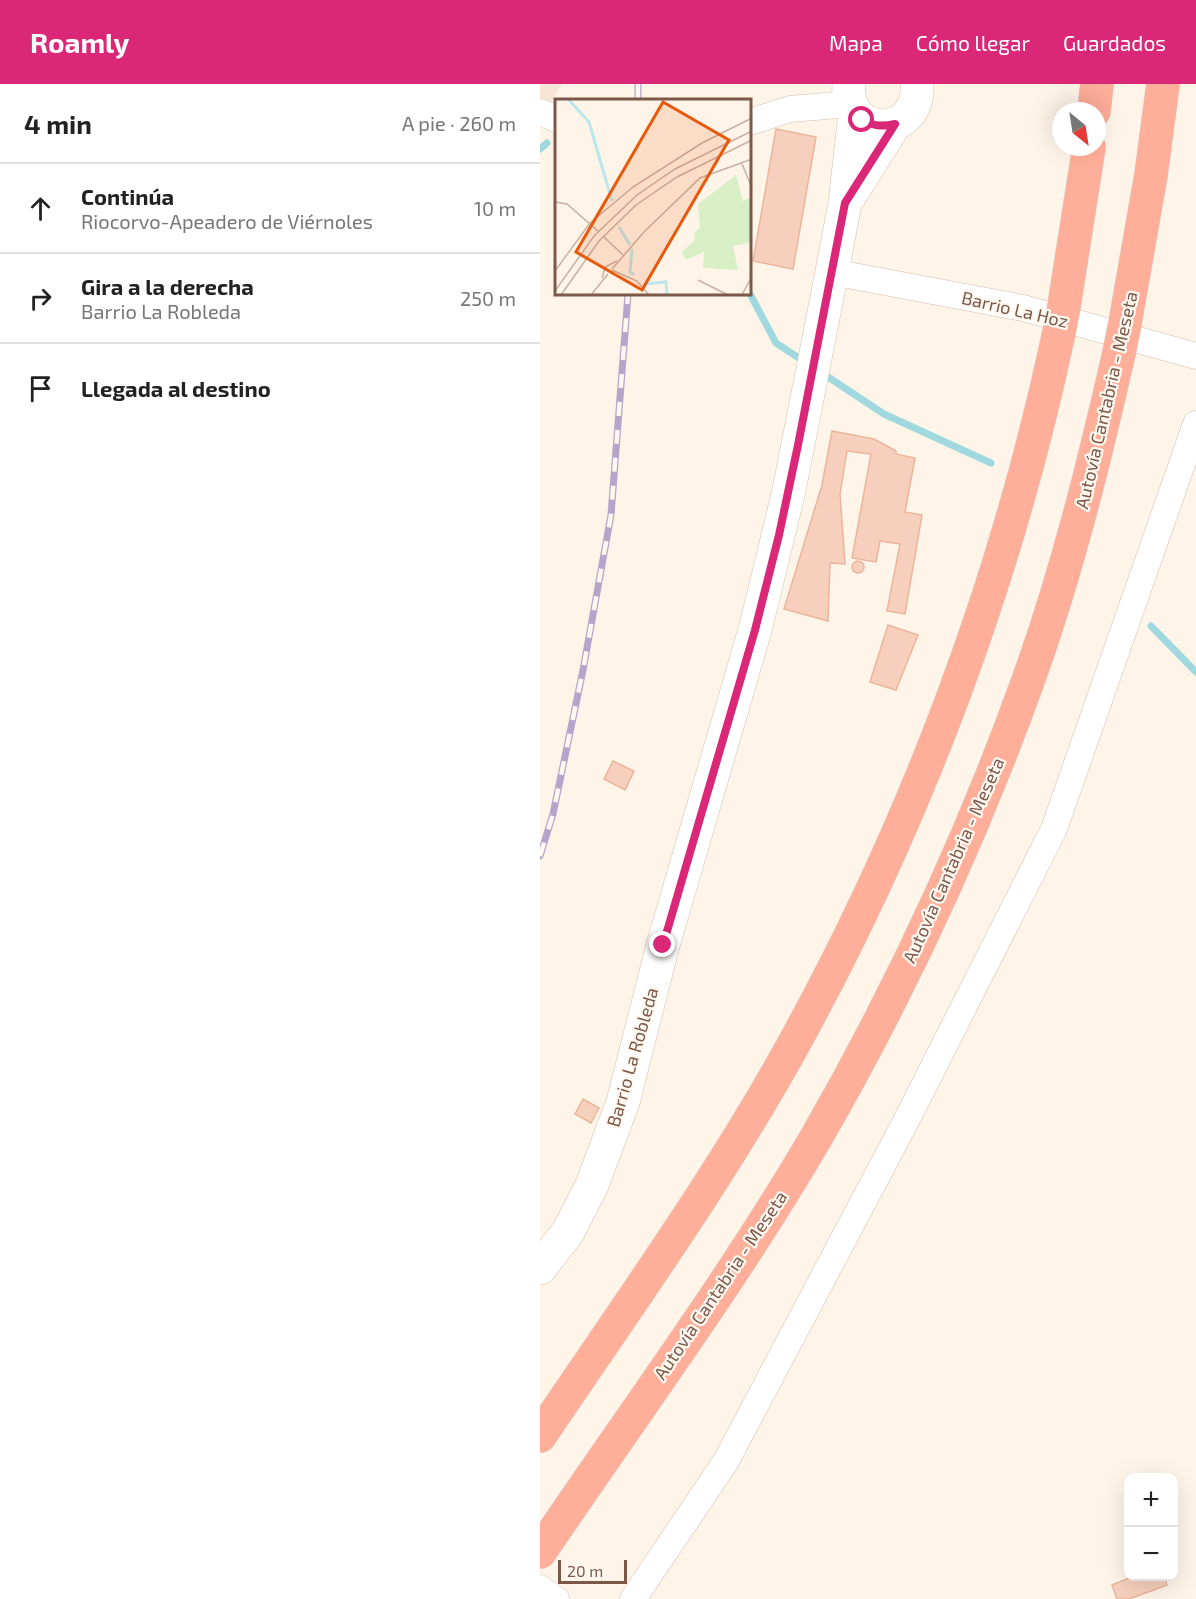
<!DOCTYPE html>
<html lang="es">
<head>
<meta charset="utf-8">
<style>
  :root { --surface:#fff; --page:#f2f2f2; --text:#222; --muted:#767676; --line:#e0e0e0; --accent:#db2777 }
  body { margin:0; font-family:"Exo 2",sans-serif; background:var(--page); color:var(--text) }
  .controls { position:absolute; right:18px; bottom:18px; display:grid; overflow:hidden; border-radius:12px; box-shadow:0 6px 24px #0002 }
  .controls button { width:54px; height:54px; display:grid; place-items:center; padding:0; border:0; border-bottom:2px solid var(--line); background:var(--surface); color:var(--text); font:30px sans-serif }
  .compass { position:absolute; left:512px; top:18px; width:54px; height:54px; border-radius:50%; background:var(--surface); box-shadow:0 6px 24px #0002; rotate:150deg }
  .scale { position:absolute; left:18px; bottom:15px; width:69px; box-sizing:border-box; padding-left:6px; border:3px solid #7c5848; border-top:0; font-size:16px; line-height:21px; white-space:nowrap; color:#7c5848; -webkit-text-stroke:4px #fff8f0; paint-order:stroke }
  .stop { position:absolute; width:18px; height:18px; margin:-14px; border:4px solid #db2777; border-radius:50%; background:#fff }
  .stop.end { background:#db2777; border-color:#fff; box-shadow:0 2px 6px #0008 }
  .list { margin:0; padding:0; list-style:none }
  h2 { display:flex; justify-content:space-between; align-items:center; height:78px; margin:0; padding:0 24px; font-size:26px }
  h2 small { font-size:20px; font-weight:400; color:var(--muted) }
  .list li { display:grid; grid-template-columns:39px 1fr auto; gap:18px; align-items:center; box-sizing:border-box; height:90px; padding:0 24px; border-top:2px solid var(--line) }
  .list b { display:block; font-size:22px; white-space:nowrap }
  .list p { margin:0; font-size:20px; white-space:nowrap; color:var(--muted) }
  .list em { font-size:20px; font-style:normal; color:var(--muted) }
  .icon { flex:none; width:33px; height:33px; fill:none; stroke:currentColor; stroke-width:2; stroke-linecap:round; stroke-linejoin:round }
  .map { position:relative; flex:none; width:656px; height:1515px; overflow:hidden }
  header { display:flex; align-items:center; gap:36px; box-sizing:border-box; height:84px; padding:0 30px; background:var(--accent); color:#fff }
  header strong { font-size:28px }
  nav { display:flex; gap:33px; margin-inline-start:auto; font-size:21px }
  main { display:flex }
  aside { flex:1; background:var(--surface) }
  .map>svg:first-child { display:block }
  .residential { fill:#f7e6d5 }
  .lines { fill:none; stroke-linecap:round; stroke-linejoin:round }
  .stream { stroke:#9fd8de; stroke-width:7 }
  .building { fill:#f7d0bd; stroke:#ebb59b; stroke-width:1.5 }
  .street-casing { stroke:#d5bdaf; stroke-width:27 }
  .secondary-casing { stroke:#d8bdab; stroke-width:34 }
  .highway-casing { stroke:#dad0cc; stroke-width:34 }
  .street { stroke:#fff; stroke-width:26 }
  .secondary { stroke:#fff; stroke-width:33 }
  .highway { stroke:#feae99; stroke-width:33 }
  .rail-casing { stroke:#b6a4cb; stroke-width:7 }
  .rail { stroke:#fff8f0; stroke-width:4.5; stroke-dasharray:14; stroke-linecap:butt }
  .highway-bridge-casing { stroke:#dad0cc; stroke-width:34; stroke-linecap:butt }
  .highway-bridge { stroke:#feae99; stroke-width:33 }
  .route { stroke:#db2777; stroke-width:8 }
  .labels { text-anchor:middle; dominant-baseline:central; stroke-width:4.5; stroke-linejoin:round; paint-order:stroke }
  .street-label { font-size:18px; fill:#7c5848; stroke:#fff8f0 }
  .inset-river { fill:none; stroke:#bae7eb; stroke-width:3 }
  .inset-road { fill:none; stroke:#c6b1a3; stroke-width:1.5 }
  .view { fill:#e8590c; fill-opacity:0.15; stroke:#e8590c; stroke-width:3 }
  .inset-edge { fill:none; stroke:#7c5848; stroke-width:3 }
</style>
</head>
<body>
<header>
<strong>Roamly</strong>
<nav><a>Mapa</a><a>Cómo llegar</a><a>Guardados</a></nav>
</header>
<main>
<aside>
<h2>4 min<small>A pie · 260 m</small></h2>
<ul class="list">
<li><svg class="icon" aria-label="ahead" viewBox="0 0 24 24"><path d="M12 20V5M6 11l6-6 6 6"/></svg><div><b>Continúa</b><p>Riocorvo-Apeadero de Viérnoles</p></div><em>10 m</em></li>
<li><svg class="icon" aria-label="right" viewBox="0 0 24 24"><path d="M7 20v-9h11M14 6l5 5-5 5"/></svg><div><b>Gira a la derecha</b><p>Barrio La Robleda</p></div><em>250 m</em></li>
<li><svg class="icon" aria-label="arrive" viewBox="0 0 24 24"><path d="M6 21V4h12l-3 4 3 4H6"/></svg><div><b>Llegada al destino</b></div></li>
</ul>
</aside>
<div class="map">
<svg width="656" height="1515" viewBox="0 0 656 1515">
  <rect width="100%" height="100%" fill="#fef4e8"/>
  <!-- residential -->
  <path class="residential" d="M0 0H22L0 36Z"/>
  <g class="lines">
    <!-- stream -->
    <path class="stream" d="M0 65 7 59
      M210 210 236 259 265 278
      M282 289 344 330 451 379
      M611 542 656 588"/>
  </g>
  <!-- building -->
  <path class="building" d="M236 45 276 53 253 185 213 177Z
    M292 347 334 355 356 367V370L375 374 365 428 382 431 365 530 347 527 360 460 340 457 336 478 312 474 331 370 307 367 300 410 305 480 290 479 288 537 244 525 282 401Z
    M312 483a6 6 0 1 1 12 0a6 6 0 1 1-12 0Z
    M348 541 378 551 356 606 330 598Z
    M73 677 94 687 85 706 64 695Z
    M43 1015 59 1024 51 1039 35 1030Z
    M594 1492H624L627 1501 589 1515H577L572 1501Z"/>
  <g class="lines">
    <defs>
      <path id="street" d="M0 28 16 35
        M210 38 250 25 310 20
        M292 188 483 224 656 272
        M0 1504 16 1515
        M93 1515 186 1377 365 1039 514 745 656 340"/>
      <path id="secondary" d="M309 0C304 56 381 55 377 0
        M309 113 355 40
        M0 1184 28 1148 52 1101 83 1018 123 861 215 546 248 411 292 188 305 119 315 29"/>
      <path id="highway" d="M554 27 557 0
        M524 222 549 63
        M585 239 611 91 623 0
        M0 1352C88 1221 181 1093 257 954 377 735 466 497 518 253
        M0 1468C93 1330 193 1196 277 1052 361 906 432 753 489 594 527 488 554 379 579 269"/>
    </defs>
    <!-- street casing -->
    <use href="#street" class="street-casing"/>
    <!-- secondary casing -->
    <use href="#secondary" class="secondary-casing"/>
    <!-- highway casing -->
    <use href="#highway" class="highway-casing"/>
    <!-- street -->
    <use href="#street" class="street"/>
    <!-- secondary -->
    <use href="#secondary" class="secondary"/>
    <!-- highway -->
    <use href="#highway" class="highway"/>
    <defs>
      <path id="rail" d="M98 0V16
        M0 772 13 730 43 586 71 431 88 210"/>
    </defs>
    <!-- rail casing -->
    <use href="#rail" class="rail-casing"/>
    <!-- rail -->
    <use href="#rail" class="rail"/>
    <defs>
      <path id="highway-bridge" d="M518 253 524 222
        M579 269 585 239"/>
    </defs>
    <!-- highway-bridge casing -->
    <use href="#highway-bridge" class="highway-bridge-casing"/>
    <!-- highway-bridge -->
    <use href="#highway-bridge" class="highway-bridge"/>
  </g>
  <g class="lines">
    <!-- route -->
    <path class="route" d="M123 861 215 546 239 451 258 361 305 119 355 40C342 43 334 42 322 36"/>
  </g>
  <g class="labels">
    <!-- street labels -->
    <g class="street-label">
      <text transform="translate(475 225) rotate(13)">Barrio La Hoz</text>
      <text transform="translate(566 316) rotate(-77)">Autovía Cantabria - Meseta</text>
      <text transform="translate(413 776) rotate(-66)">Autovía Cantabria - Meseta</text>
      <text transform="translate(92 973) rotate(-74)">Barrio La Robleda</text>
      <text transform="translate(180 1201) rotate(-56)">Autovía Cantabria - Meseta</text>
    </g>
  </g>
  <!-- overview -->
  <g transform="translate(15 15)">
    <rect width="196" height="196" fill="#fef4e8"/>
    <path d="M181 76 188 102 196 98V143L178 147 183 171 148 169 149 153 131 161 127 153 140 141 139 135 145 128 143 105Z" fill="#d8eec4"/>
    <path class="inset-river" d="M13 0 34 23 57 102M64 128 75 146M77 150 75 173 79 176M89 185 111 183 112 196"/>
    <path class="inset-road" d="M187 65 197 89M0 103 12 105 44 133M49 138 68 156M57 170 89 133 145 79 197 60M57 171 82 182 94 196M0 172 35 124 78 88 147 44 197 19M47 179 50 168 62 162M143 181 173 196M0 192 39 137 82 96 120 70 197 32M6 196 44 142 81 106 122 78 197 41M36 196 53 175M187 196 197 177"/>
    <path class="view" d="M108 3 174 41 87 191 21 153Z"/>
    <rect width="196" height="196" class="inset-edge"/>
  </g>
</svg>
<div class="controls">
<button>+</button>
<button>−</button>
</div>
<svg class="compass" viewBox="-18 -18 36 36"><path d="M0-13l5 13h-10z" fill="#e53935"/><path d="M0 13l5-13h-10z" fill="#767676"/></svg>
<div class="scale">20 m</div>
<div class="stop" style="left:322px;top:36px"></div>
<div class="stop end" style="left:123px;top:861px"></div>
</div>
</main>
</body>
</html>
